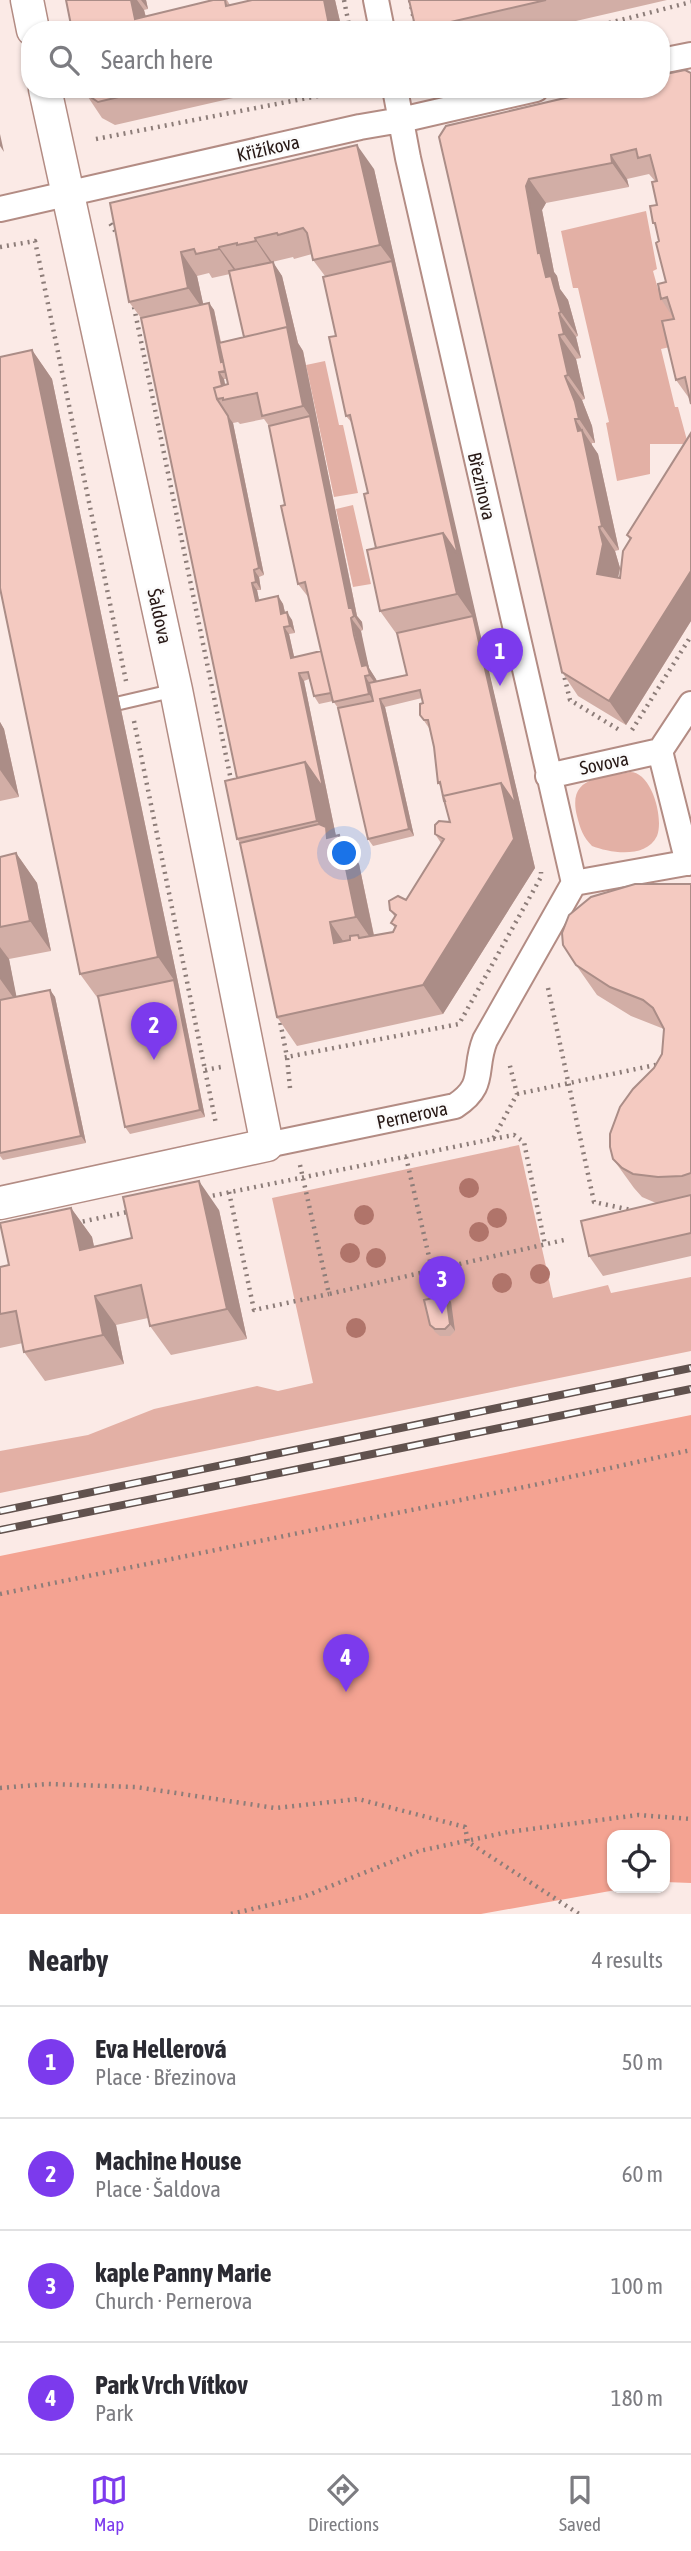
<!DOCTYPE html>
<html lang="en">
<head>
<meta charset="utf-8">
<style>
  :root { --surface:#fff; --page:#f2f2f3; --text:#2b2b33; --muted:#7c7c81; --line:#e1e1e2; --accent:#7c3aed }
  body { margin:0; font-family:"Asap Condensed",sans-serif; background:var(--page); color:var(--text) }
  .controls { position:absolute; right:21px; bottom:21px; display:grid; overflow:hidden; border-radius:14px; box-shadow:0 2px 5px #0004 }
  .controls button { width:63px; height:63px; display:grid; place-items:center; padding:0; border:0; border-bottom:2px solid var(--line); background:var(--surface); color:var(--text); font:35px sans-serif }
  .you { position:absolute; left:345px; top:854px; width:24px; height:24px; margin:-18px; border:5px solid #fff; border-radius:50%; background:#1a73e8; box-shadow:0 0 0 10px #1a73e833 }
  .badge { display:grid; place-items:center; width:46px; height:46px; border-radius:50%; background:var(--accent); color:#fff; font-size:23px; font-weight:700 }
  .pin { position:absolute; translate:-50% -58px; filter:drop-shadow(0 2px 4px #0008) }
  .pin::after { content:''; position:absolute; top:37px; width:24px; height:21px; background:inherit; clip-path:polygon(0 0,100% 0,50% 100%) }
  .list { margin:0; padding:0; list-style:none }
  h2 { display:flex; justify-content:space-between; align-items:center; height:91px; margin:0; padding:0 28px; font-size:30px }
  h2 small { font-size:23px; font-weight:400; color:var(--muted) }
  .list li { display:grid; grid-template-columns:46px 1fr auto; gap:21px; align-items:center; box-sizing:border-box; height:112px; padding:0 28px; border-top:2px solid var(--line) }
  .list b { display:block; font-size:26px; white-space:nowrap }
  .list p { margin:0; font-size:23px; white-space:nowrap; color:var(--muted) }
  .list em { font-size:23px; font-style:normal; color:var(--muted) }
  .icon { flex:none; width:38px; height:38px; fill:none; stroke:currentColor; stroke-width:2; stroke-linecap:round; stroke-linejoin:round }
  .map { position:relative; flex:none; width:691px; height:1914px; overflow:hidden }
  .search { position:absolute; background:var(--surface); box-shadow:0 2px 5px #0004; left:21px; right:21px; top:21px; height:77px; display:flex; align-items:center; gap:18px; box-sizing:border-box; padding:0 24px; border-radius:28px; color:var(--muted); font-size:26px }
  .sheet { height:539px; background:var(--surface) }
  nav { display:flex; justify-content:space-around; align-items:center; box-sizing:border-box; height:98px; border-top:2px solid var(--line); background:var(--surface); font-size:19px; color:var(--muted) }
  nav a { display:grid; justify-items:center; gap:4px }
  nav .on { color:var(--accent) }
  .map>svg:first-child { display:block }
  .green { fill:#e3b0a5 }
  .forest { fill:#f4a392 }
  .lines { fill:none; stroke-linecap:round; stroke-linejoin:round }
  .service-casing { stroke:#b38c84; stroke-width:16 }
  .minor-casing { stroke:#b38c84; stroke-width:28 }
  .tertiary-casing { stroke:#b38c84; stroke-width:35 }
  .path { stroke:#8d7d79; stroke-width:4.5; stroke-dasharray:2 5; stroke-linecap:butt }
  .service { stroke:#fff; stroke-width:12 }
  .minor { stroke:#fff; stroke-width:24 }
  .tertiary { stroke:#fff; stroke-width:32 }
  .rail-casing { stroke:#61524e; stroke-width:8 }
  .rail { stroke:#fbfbfb; stroke-width:5; stroke-dasharray:16; stroke-linecap:butt }
  .tree { fill:#b0746a }
  .wall { fill:#d2aea6; fill-rule:evenodd }
  .shaded-wall { fill:#ab8d87 }
  .building { fill:#f4cac1; stroke:#ab8d87; stroke-width:2 }
  .labels { text-anchor:middle; dominant-baseline:central; stroke-width:5; stroke-linejoin:round; paint-order:stroke }
  .street-label { font-size:19px; fill:#271815; stroke:#fbfbfb }
</style>
</head>
<body>
<div class="map">
<svg width="691" height="1914" viewBox="0 0 691 1914">
  <rect width="100%" height="100%" fill="#fbeae6"/>
  <!-- green -->
  <path class="green" d="M646 211 657 269 653 271 658 289 672 287 679 345 661 349 675 407H678L688 444H650V474L617 481 606 423 609 422 578 288H573L561 231Z
    M325 361 339 425H343L358 493 334 497 306 365Z
    M353 505 371 584 353 587 336 509Z
    M630 772C652 772 664 819 657 836 646 859 610 853 592 846 583 837 580 828 577 816 567 776 601 778 630 772Z
    M519 1145 553 1298 608 1285 611 1293 691 1277V1351L0 1493V1451L88 1435 154 1409 257 1386 278 1391 313 1383 272 1198Z"/>
  <!-- forest -->
  <path class="forest" d="M691 1415V1883L665 1882V1835H612V1888H627L481 1914H0V1556Z"/>
  <g class="lines">
    <defs>
      <path id="service" d="M120 703 176 690"/>
      <path id="minor" d="M376 0 382 30
        M661 61 691 55
        M395 89 408 158 574 883
        M0 209 360 127 401 120 536 89
        M660 751 688 863
        M548 776 660 751 691 704
        M574 883 691 862
        M267 1145 455 1106C487 1085 473 1070 485 1040L574 883"/>
      <path id="tertiary" d="M27 0 33 30
        M0 1203 267 1145 176 690 45 89"/>
    </defs>
    <!-- service casing -->
    <use href="#service" class="service-casing"/>
    <!-- minor casing -->
    <use href="#minor" class="minor-casing"/>
    <!-- tertiary casing -->
    <use href="#tertiary" class="tertiary-casing"/>
    <!-- path -->
    <path class="path" d="M344 0 350 30
      M410 0 416 30
      M582 30 691 2
      M96 139 354 89
      M116 221 110 223 117 234
      M0 247 35 241 126 681
      M134 307 232 785
      M563 671 570 700 621 731
      M134 721 216 1124
      M632 730 691 636
      M548 988 594 1202 631 1210
      M279 1016 287 1057 282 1058
      M205 1070 221 1067
      M290 1088 287 1057 459 1024 541 877V872
      M517 1094 660 1064
      M493 1139 514 1135 524 1142 545 1245
      M406 1157 439 1300
      M300 1165 329 1294 564 1240
      M229 1192 254 1310 329 1294
      M206 1197 493 1139 517 1094 509 1062
      M76 1223 132 1211
      M0 1594 534 1485 691 1450
      M0 1788 48 1784 136 1787 275 1808 358 1799 465 1827 468 1842 579 1914
      M231 1914 303 1897 419 1851 508 1832 638 1815 691 1819"/>
    <!-- service -->
    <use href="#service" class="service"/>
    <!-- minor -->
    <use href="#minor" class="minor"/>
    <!-- tertiary -->
    <use href="#tertiary" class="tertiary"/>
    <defs>
      <path id="rail" d="M0 1511 691 1368
        M0 1530 691 1389"/>
    </defs>
    <!-- rail casing -->
    <use href="#rail" class="rail-casing"/>
    <!-- rail -->
    <use href="#rail" class="rail"/>
  </g>
  <!-- trees -->
  <g class="tree">
    <circle cx="469" cy="1188" r="10"/>
    <circle cx="364" cy="1215" r="10"/>
    <circle cx="497" cy="1218" r="10"/>
    <circle cx="479" cy="1232" r="10"/>
    <circle cx="350" cy="1253" r="10"/>
    <circle cx="376" cy="1258" r="10"/>
    <circle cx="540" cy="1274" r="10"/>
    <circle cx="502" cy="1283" r="10"/>
    <circle cx="356" cy="1328" r="10"/>
  </g>
  <!-- wall -->
  <path class="wall" d="M66 0H146L148 9 144 10 146 17 213 0H227L230 5 335 0 342 30H72Z
    M409 0H667L537 30H416Z
    M691 73V405L689 398 676 380 674 319 661 299 666 282 657 228 653 223 657 205 655 181 649 174 627 179 629 187 546 203 542 210 554 272 557 276 560 289 568 300 578 336 576 337 581 358 576 359 585 399 582 400 592 426 595 443H592V446L598 454 619 550 615 551 620 568 618 577 620 578 630 540 627 535 691 433V621L626 725 578 696 562 672 439 137Z
    M85 89H272L115 125 102 118 86 94Z
    M374 169 463 562 535 868 443 1014 297 1046 277 1017 240 843 237 839V778L141 318 129 302 110 203ZM312 254 313 260 325 276 336 336 346 416 352 423 368 493 376 548 380 611 398 636 407 675 377 681 369 668 364 649 361 631 363 630 362 622 357 616 303 351 298 343 282 276 272 262 293 257 294 259ZM209 273 212 278 230 274 244 337 221 342 214 310 209 303 203 304 197 276ZM224 379H227L228 384 225 385ZM264 419 269 426 285 505 298 584 309 598 321 651 294 657 289 634 295 633 292 620 285 613 283 604 278 596 259 601 257 590H261L259 577 264 575 233 423 238 422 240 424ZM309 679 314 696 319 704 333 701 338 708 368 839 373 846 414 836 385 707 422 698 423 703 420 715 429 728 434 747 438 783 441 787 450 822 435 834 441 843 406 900 390 910 395 917 391 923 395 928 393 932 374 935 359 864 336 836 304 681Z
    M32 350 52 379 179 987 205 1117 130 1134 125 1127 99 1000 80 974Z
    M0 722 4 729 19 797 0 801Z
    M16 853 37 883 51 951 9 959 16 997 50 990 55 997 86 1143 3 1160 0 1156V857Z
    M691 884V1256L603 1276 589 1256 656 1203 642 1197 634 1188 613 1159 654 1068 662 1054 664 1029 631 1016 597 995 576 965Z
    M71 1208 92 1237 94 1247 132 1238 219 1210 247 1339 171 1355 150 1326 148 1318 116 1325 124 1364 45 1381 24 1352 23 1343 0 1348V1267L9 1265Z
    M446 1295 451 1302 455 1331 450 1336H440L435 1332 430 1325Z"/>
  <!-- shaded-wall -->
  <path class="shaded-wall" d="M131 0H137L144 10 149 30 135 19Z
    M141 0H146L148 9Z
    M324 0H335L342 30H330Z
    M0 134 4 152 0 146Z
    M357 145 374 169 478 624 457 594 443 533 392 261 380 245Z
    M611 155 627 179 629 187 612 163Z
    M529 179 546 203 542 210 554 272 557 276 560 289 568 300 578 336 561 312 546 277 538 253 526 186Z
    M255 238 272 262V265L256 241Z
    M219 247 236 270V273L219 249Z
    M181 252 197 276 205 312 188 288Z
    M273 262 282 276 298 343 303 351 357 616 362 622 363 630 349 608 310 416 303 406Z
    M209 303 214 310 226 369 221 362Z
    M559 313 576 337 581 358 564 334Z
    M559 335 576 359 585 399 568 375Z
    M32 350 52 379 179 987 205 1117 200 1110 174 980 158 957Z
    M219 372 224 379 228 399 225 400Z
    M565 376 582 400 592 426 595 443 579 419Z
    M228 416 233 423 264 575 259 568Z
    M575 419 598 454 619 550 602 526Z
    M599 527 615 551 620 568 614 598 597 574Z
    M254 570 259 577 261 590 256 582Z
    M691 571V621L626 725 609 701Z
    M252 583 257 590 261 609 256 601Z
    M278 596 283 604 287 621 281 614Z
    M287 612 292 620 295 633 290 626Z
    M473 616 478 624 535 868 443 1014 423 985 501 783Z
    M351 618 361 631 369 668 376 679 379 688 362 666Z
    M284 627 289 634 296 665 291 658Z
    M299 673 304 681 338 846 339 835 359 864 376 946 356 917 327 835 317 821 305 762Z
    M365 676 374 690 378 708 369 694Z
    M380 699 385 707 414 836 409 829Z
    M0 722 4 729 19 797 0 770Z
    M16 853 37 883 51 951 30 921Z
    M330 922 350 951 334 943Z
    M0 947 9 959 18 1004 0 979Z
    M50 990 55 997 86 1143 81 1136Z
    M199 1181 219 1210 247 1339 227 1309Z
    M71 1208 92 1237 101 1279 80 1250Z
    M446 1295 451 1302 455 1331 450 1324Z
    M95 1296 116 1325 124 1364 103 1335Z"/>
  <!-- building -->
  <path class="building" d="M66 0H131L135 19 213 0H225L226 6 252 0H324L330 30H72Z
    M409 0H546L416 30Z
    M685 70 691 73V404L685 377 676 380 662 321 674 319 667 297 661 299 658 284 666 282 656 243 659 241 655 223H653L650 206 657 205 652 182 657 181 650 155 638 158 636 149 611 155 612 163 529 179 526 186 538 253 540 252 546 277 551 276 561 312 559 313 564 334 559 335 568 375 565 376 575 402 579 419H575L578 431 582 430 602 526 599 527 603 544 597 574 620 578 623 551 631 538 627 535 691 433V571L609 701 562 672 439 137 446 126 603 89H661V75Z
    M85 89H152L98 102 86 94Z
    M357 145 380 245 313 260 307 233 303 228 278 235 277 233 255 238 256 241 237 245V243L219 247V249L196 254 194 249 181 252 188 288 129 302 110 203Z
    M392 261 458 555 443 533 376 548 364 494 368 493 350 415 346 416 329 337 336 336 323 277Z
    M273 262 288 329 287 327 244 337 229 271Z
    M209 303 221 362 223 361 225 371 219 372 222 386 214 388 217 399 228 416 259 568 254 570 256 582 252 583 256 601 278 596 281 614 287 612 290 626 284 627 291 658 321 651 331 693 314 696 308 672 299 673 323 788 305 762 237 778 141 318Z
    M287 327 303 406 262 416 257 393 223 400V398L217 399 214 388 228 384 219 343Z
    M32 350 158 957 80 974 0 588V357Z
    M310 416 349 608H352L354 616 351 618 354 635 362 666 367 665 370 675 365 676 369 694 333 702 305 582 298 584 281 506 285 505 269 426Z
    M443 533 457 594 380 611 367 550Z
    M473 616 516 805 501 783 443 796 445 801H444L440 782 438 783 434 747 428 720H424L420 715V704L423 703 420 690 380 699 409 829 368 839 338 708 373 701 369 683 407 675 397 633Z
    M305 762 317 821 237 839 225 781Z
    M501 783 514 839 423 985 277 1017 240 843 319 824 326 827 327 838 339 835 356 917 330 922 334 943 350 940V936L358 935 359 938 393 932 396 926 391 923 396 915 390 910 389 901 398 896 406 900 444 839 435 834V825L439 821 450 822 443 796Z
    M16 853 30 921 0 927V857Z
    M635 884H691V1173L682 1176 658 1177 633 1174 622 1168 613 1159 610 1147V1134L620 1107 633 1089 654 1068 662 1054 664 1029 653 1008 643 1000 610 987 576 965 563 945 562 933 569 915 591 897Z
    M174 980 200 1110 125 1127 98 996Z
    M50 990 81 1136 0 1153V1000Z
    M199 1181 227 1309 150 1326 141 1285 95 1296 103 1335 24 1352 16 1311 0 1314V1267L9 1265 0 1223 71 1208 80 1250 132 1238 123 1197Z
    M691 1195V1233L589 1256 581 1221Z
    M446 1295 450 1324 445 1329H435L430 1325 424 1300Z"/>
  <g class="labels">
    <!-- street labels -->
    <g class="street-label">
      <text transform="translate(268 148) rotate(-13)">Křižíkova</text>
      <text transform="translate(482 486) rotate(77)">Březinova</text>
      <text transform="translate(160 616) rotate(78)">Šaldova</text>
      <text transform="translate(604 763) rotate(-12)">Sovova</text>
      <text transform="translate(412 1115) rotate(-12)">Pernerova</text>
    </g>
  </g>
</svg>
<div class="controls">
<button><svg class="icon" aria-label="locate" viewBox="0 0 24 24"><circle cx="12" cy="12" r="6"/><path d="M12 2v4M12 18v4M2 12h4M18 12h4"/></svg></button>
</div>
<div class="you"></div>
<div class="pin badge" style="left:500px;top:686px">1</div>
<div class="pin badge" style="left:154px;top:1060px">2</div>
<div class="pin badge" style="left:442px;top:1314px">3</div>
<div class="pin badge" style="left:346px;top:1692px">4</div>
<div class="search"><svg class="icon" aria-label="search" viewBox="0 0 24 24"><circle cx="10" cy="10" r="6"/><path d="M15 15l6 6"/></svg>Search here</div>
</div>
<section class="sheet">
<h2>Nearby<small>4 results</small></h2>
<ul class="list">
<li><span class="badge">1</span><div><b>Eva Hellerová</b><p>Place · Březinova</p></div><em>50 m</em></li>
<li><span class="badge">2</span><div><b>Machine House</b><p>Place · Šaldova</p></div><em>60 m</em></li>
<li><span class="badge">3</span><div><b>kaple Panny Marie</b><p>Church · Pernerova</p></div><em>100 m</em></li>
<li><span class="badge">4</span><div><b>Park Vrch Vítkov</b><p>Park</p></div><em>180 m</em></li>
</ul>
</section>
<nav>
<a class="on"><svg class="icon" aria-label="map" viewBox="0 0 24 24"><path d="M3 6l6-2 6 2 6-2v14l-6 2-6-2-6 2zM9 4v14M15 6v14"/></svg>Map</a>
<a><svg class="icon" aria-label="directions" viewBox="0 0 24 24"><path d="M12 3l9 9-9 9-9-9zM9 14v-3h6M13 9l2 2-2 2"/></svg>Directions</a>
<a><svg class="icon" aria-label="saved" viewBox="0 0 24 24"><path d="M7 4h10v16l-5-4-5 4z"/></svg>Saved</a>
</nav>
</body>
</html>
